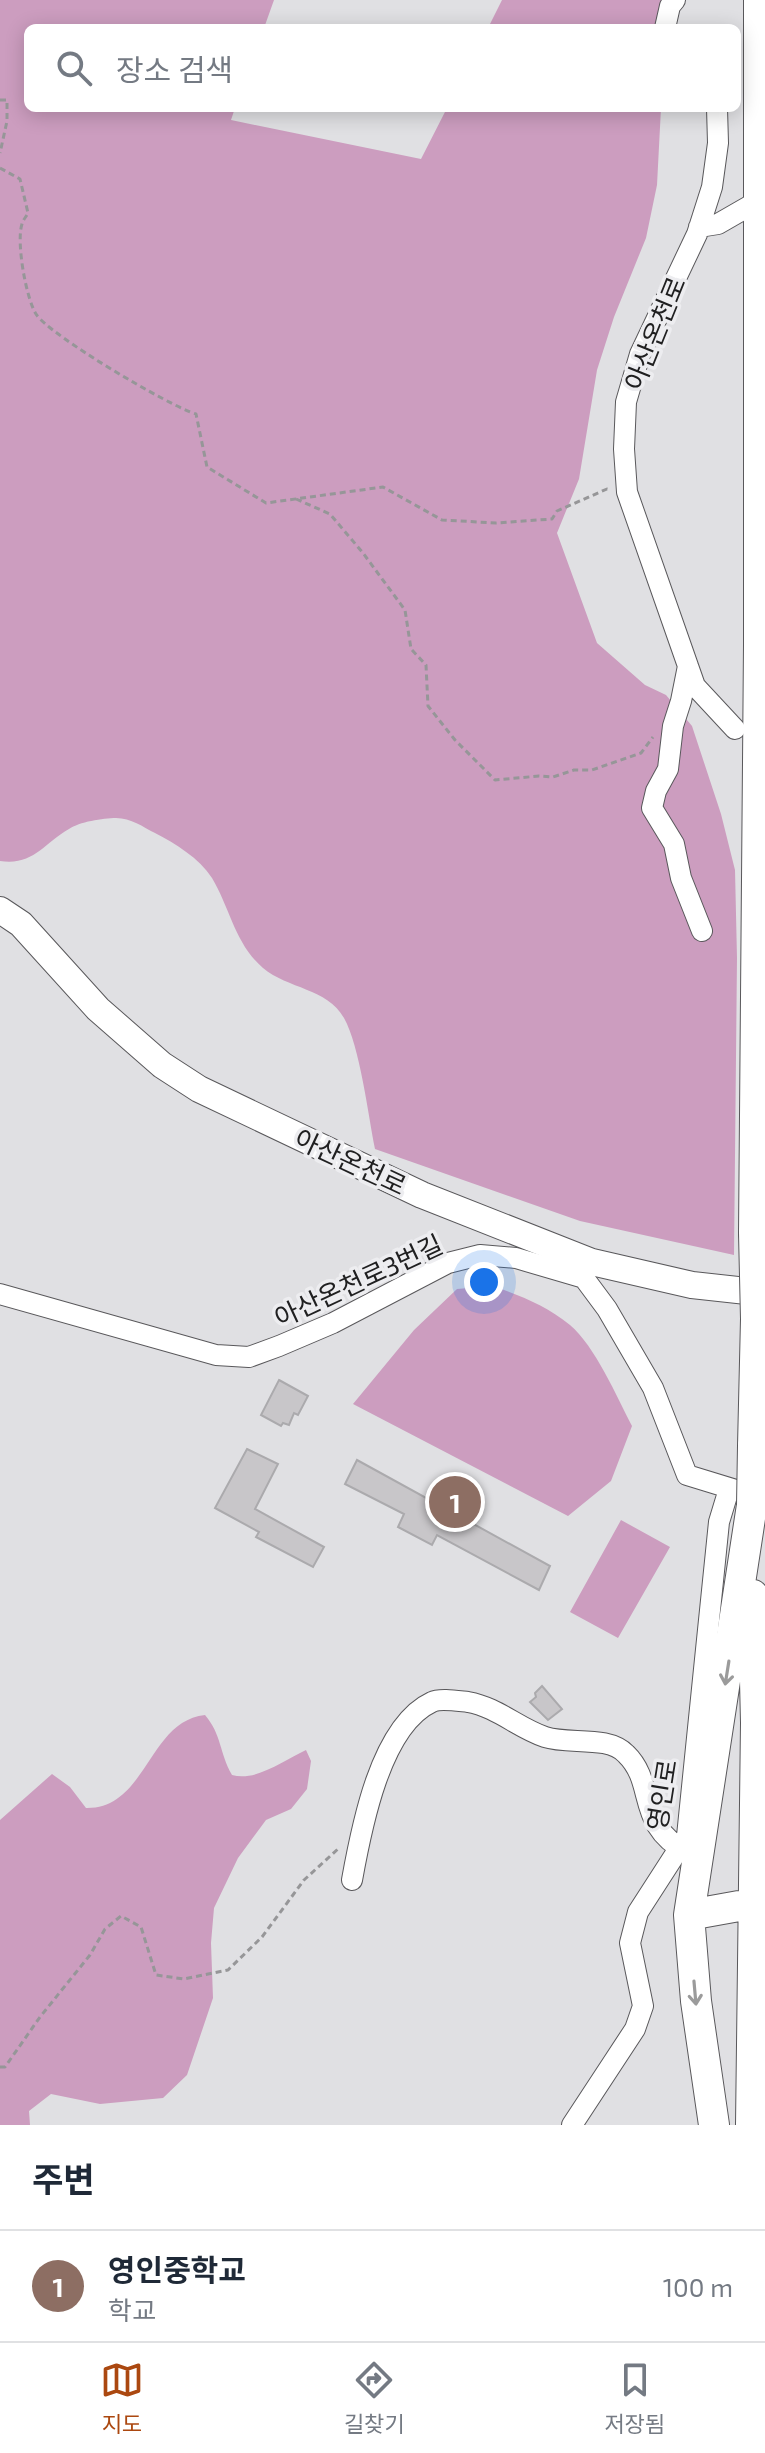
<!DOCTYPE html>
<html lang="ko">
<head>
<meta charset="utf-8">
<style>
  :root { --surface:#fff; --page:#f2f2f3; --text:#1f2937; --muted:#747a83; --line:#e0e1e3; --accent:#ab4810 }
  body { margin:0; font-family:"Exo 2","Noto Sans KR",sans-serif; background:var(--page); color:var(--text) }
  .you { position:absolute; left:484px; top:1282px; width:28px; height:28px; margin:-20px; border:6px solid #fff; border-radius:50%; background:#1a73e8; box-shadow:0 0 0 12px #1a73e833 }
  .badge { display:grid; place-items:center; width:52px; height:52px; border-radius:50%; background:var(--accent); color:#fff; font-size:26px; font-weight:700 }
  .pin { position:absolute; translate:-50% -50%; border:4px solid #fff; box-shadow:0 2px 8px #0006 }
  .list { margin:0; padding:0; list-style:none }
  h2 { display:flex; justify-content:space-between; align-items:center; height:104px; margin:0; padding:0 32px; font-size:34px }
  h2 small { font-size:26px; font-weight:400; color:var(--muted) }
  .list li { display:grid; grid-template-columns:52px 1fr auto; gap:24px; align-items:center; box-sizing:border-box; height:112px; padding:0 32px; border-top:2px solid var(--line) }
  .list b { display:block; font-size:30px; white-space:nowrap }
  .list p { margin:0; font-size:26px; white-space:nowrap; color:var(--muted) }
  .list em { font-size:26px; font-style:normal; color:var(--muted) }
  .icon { flex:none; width:44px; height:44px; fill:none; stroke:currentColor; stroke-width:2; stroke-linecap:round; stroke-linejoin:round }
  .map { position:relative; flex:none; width:765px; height:2125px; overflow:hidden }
  .search { position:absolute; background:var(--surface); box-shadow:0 4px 20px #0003; left:24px; right:24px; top:24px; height:88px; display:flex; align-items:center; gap:20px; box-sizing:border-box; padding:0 28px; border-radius:12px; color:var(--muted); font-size:30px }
  .sheet { height:216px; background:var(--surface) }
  nav { display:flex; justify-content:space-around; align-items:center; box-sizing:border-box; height:112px; border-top:2px solid var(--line); background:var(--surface); font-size:22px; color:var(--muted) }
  nav a { display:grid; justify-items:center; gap:4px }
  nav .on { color:var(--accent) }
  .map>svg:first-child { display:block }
  .green { fill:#cc9dbf }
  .building { fill:#c8c6c9; stroke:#abaaad; stroke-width:2 }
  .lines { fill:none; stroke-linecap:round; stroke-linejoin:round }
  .minor-casing { stroke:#59585b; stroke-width:22 }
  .major-casing { stroke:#59585b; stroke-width:28 }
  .highway-casing { stroke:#59585b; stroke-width:32 }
  .path { stroke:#969698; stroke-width:3; stroke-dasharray:6 4; stroke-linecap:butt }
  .minor { stroke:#fff; stroke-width:20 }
  .major { stroke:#fff; stroke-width:26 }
  .highway { stroke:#fff; stroke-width:30 }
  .highway-bridge-casing { stroke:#59585b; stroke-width:32; stroke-linecap:butt }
  .highway-bridge { stroke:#fff; stroke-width:30 }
  .oneway { stroke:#9b9b9b }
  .labels { text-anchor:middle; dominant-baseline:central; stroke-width:7; stroke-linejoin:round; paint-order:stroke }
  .street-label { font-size:26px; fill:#202021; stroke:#ededf0 }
</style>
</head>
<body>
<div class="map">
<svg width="765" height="2125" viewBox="0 0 765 2125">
  <rect width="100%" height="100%" fill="#e0e0e3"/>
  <!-- green -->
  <path class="green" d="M0 0H274L264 28H28V108H235L231 120 421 159 447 108H661L657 185 646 238 614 317 597 370 579 479 557 533 597 643 645 685 666 695 692 726 721 814 735 870 737 958 734 1255 580 1221 375 1149C368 1114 360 1047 344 1018 327 988 288 989 263 968 235 944 230 908 212 878 199 858 176 844 155 833 143 827 131 818 116 818 103 818 79 822 69 829 43 844 33 866 0 861Z
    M502 0H665V28H488Z
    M493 1286C521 1296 547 1306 570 1325 595 1346 617 1397 632 1426L611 1481 568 1516 353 1404 414 1330 457 1289Z
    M621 1520 670 1547 618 1638 570 1612Z
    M205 1715C222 1735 219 1752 232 1775 256 1782 284 1760 306 1750L311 1761 307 1789 291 1809 266 1820 238 1858 214 1908 211 1943 213 1998 187 2075 163 2098 100 2104 51 2094 29 2111 30 2125H0V1820L52 1774 70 1787 86 1808C147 1809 148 1721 205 1715Z"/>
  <!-- building -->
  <path class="building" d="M279 1380 308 1396 298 1415 294 1413 289 1425 283 1423 281 1426 261 1415Z
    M247 1449 278 1464 255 1509 324 1547 313 1567 256 1537 259 1532 215 1508Z
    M357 1460 550 1566 539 1590 437 1535 432 1545 398 1527 404 1514 345 1484Z
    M542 1686 562 1709 548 1720 530 1702 536 1697 535 1693Z"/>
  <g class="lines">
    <defs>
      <path id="minor" d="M665 28 670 6 675 0
        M717 108 718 143 712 187 697 234 640 354 626 402 624 449 627 492 695 686 735 729
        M699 227 718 224 758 201
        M688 666 681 701 673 726 668 769 656 791 652 808 674 844 681 878 702 931
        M0 1294 216 1355 249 1357 279 1346 333 1323 448 1263 480 1255 516 1258 584 1278 607 1309 653 1388 687 1475 762 1498
        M352 1880C361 1830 380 1726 432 1702 440 1698 458 1701 468 1702 497 1707 518 1728 545 1737 569 1745 608 1735 626 1754 657 1784 634 1824 688 1853
        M572 2125 635 2029 643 2006 630 1943 638 1912 687 1836 719 1522 729 1489"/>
      <path id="major" d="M0 910 21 924 98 1009 162 1065 199 1089 422 1195 592 1262 692 1285 765 1293"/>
      <path id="highway" d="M754 1233 759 645V0
        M753 1446 756 1319
        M689 1915 739 1906
        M714 2125 696 2001 689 1915 752 1505
        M751 2125 756 1723 753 1595"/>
    </defs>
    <!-- minor casing -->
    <use href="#minor" class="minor-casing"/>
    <!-- major casing -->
    <use href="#major" class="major-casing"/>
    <!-- highway casing -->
    <use href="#highway" class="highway-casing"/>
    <!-- path -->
    <path class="path" d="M0 100H7V121L0 153
      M0 168 20 179 28 213C26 217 23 220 22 224 16 242 26 298 36 314 49 335 171 407 196 414L207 467 266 503 383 487 442 520 496 523 552 519 557 511 607 489 611 490
      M296 499 330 514 363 553 405 610 411 649 426 665 428 706 455 740 495 780 539 776 553 777 574 770H592L641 753 653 737
      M0 2067H5L40 2017 90 1955 105 1929 121 1916 141 1927 156 1975 184 1979 228 1970 262 1937 304 1880 339 1848"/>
    <!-- minor -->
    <use href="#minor" class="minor"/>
    <!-- major -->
    <use href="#major" class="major"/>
    <!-- highway -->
    <use href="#highway" class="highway"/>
    <defs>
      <path id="highway-bridge" d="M754 1233 756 1319
        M752 1505 753 1446"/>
    </defs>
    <!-- highway-bridge casing -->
    <use href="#highway-bridge" class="highway-bridge-casing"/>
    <!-- highway-bridge -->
    <use href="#highway-bridge" class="highway-bridge"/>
  </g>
  <!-- one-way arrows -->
  <defs><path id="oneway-shaft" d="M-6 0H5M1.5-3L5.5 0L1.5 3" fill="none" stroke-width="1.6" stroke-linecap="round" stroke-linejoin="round" transform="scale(2)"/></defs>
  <g class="oneway">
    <use href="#oneway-shaft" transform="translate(727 1673) rotate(99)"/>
    <use href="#oneway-shaft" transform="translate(695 1993) rotate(85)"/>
  </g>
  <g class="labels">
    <!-- street labels -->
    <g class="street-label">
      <text transform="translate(654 333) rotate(-68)">아산온천로</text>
      <text transform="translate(351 1161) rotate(25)">아산온천로</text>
      <text transform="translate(358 1280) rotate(-25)">아산온천로3번길</text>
      <text transform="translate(661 1795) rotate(-81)">영인로</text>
    </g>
  </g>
</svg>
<div class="you"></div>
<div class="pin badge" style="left:455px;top:1502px;background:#8d6e63">1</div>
<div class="search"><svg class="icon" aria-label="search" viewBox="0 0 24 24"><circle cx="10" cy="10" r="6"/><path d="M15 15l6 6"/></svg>장소 검색</div>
</div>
<section class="sheet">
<h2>주변<small></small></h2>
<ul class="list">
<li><span class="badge" style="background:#8d6e63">1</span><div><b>영인중학교</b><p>학교</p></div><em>100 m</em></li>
</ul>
</section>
<nav>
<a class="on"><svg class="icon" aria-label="map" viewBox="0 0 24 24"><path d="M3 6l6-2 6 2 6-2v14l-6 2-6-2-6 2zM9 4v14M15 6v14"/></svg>지도</a>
<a><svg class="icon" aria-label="directions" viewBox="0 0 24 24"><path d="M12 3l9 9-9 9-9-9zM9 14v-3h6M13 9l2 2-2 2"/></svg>길찾기</a>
<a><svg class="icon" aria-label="saved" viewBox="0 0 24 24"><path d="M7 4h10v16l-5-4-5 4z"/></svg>저장됨</a>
</nav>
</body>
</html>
